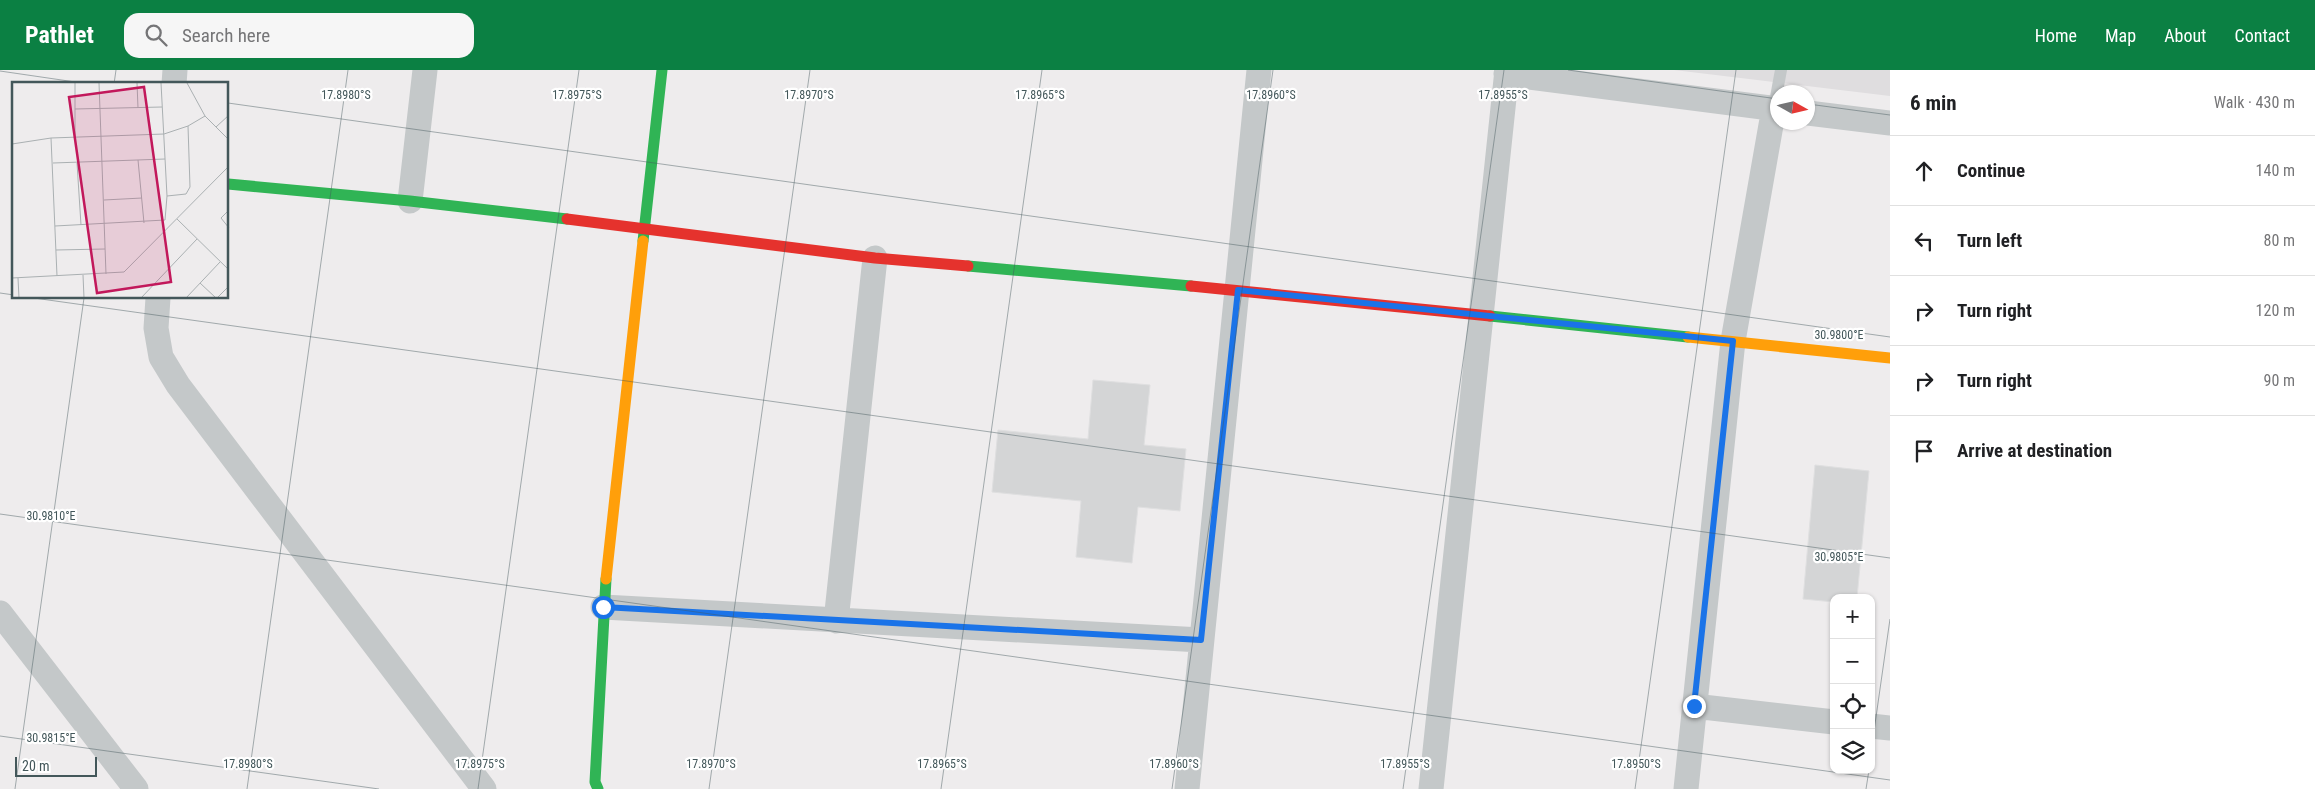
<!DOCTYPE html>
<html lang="en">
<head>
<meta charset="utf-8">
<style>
  :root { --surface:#fff; --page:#f6f6f6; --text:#202124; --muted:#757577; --line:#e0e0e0; --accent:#0b8043 }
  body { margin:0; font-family:"Roboto Condensed",sans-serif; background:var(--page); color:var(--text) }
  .controls { position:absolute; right:15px; bottom:15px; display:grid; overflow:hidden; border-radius:10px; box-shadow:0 1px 4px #0004 }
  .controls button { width:45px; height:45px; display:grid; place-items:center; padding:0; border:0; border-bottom:1px solid var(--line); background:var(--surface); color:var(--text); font:25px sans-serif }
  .compass { position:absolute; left:1770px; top:15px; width:45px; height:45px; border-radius:50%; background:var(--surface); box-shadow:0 1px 4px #0004; rotate:98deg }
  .scale { position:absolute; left:15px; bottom:12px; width:82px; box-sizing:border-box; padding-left:5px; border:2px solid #43575a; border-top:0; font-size:14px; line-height:18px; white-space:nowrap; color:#43575a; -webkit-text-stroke:4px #fff; paint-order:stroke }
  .stop { position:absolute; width:15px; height:15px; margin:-11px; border:4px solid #1a73e8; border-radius:50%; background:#fff }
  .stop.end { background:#1a73e8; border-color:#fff; box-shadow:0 1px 5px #0008 }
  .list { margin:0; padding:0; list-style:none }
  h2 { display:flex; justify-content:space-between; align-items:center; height:65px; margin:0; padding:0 20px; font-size:21px }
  h2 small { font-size:16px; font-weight:400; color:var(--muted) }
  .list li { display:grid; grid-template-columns:32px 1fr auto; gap:15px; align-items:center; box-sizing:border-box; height:70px; padding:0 20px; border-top:1px solid var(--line) }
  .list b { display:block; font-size:19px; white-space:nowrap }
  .list em { font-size:16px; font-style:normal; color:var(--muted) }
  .icon { flex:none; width:28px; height:28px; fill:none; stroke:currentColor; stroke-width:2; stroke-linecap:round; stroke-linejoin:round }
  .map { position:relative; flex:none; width:1890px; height:719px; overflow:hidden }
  header { display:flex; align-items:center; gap:30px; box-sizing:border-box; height:70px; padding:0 25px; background:var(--accent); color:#fff }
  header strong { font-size:24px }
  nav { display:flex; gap:28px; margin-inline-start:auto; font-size:18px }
  .search { width:350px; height:45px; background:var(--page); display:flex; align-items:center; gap:12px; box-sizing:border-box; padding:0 18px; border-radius:15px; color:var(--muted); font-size:19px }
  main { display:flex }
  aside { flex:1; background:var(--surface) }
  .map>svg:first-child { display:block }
  .education { fill:#dfdddf }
  .building { fill:#d4d5d6; stroke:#dfdfe0 }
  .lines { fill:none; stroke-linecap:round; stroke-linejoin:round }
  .lane { stroke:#c4c8c9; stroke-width:12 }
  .street { stroke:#c4c8c9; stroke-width:25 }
  .fast { stroke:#30b455; stroke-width:11 }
  .slow { stroke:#ff9f0a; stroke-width:11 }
  .jam { stroke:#e5322d; stroke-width:11 }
  .route { stroke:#1a73e8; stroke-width:6 }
  .ticks { fill:none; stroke:#43575a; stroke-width:1; stroke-opacity:0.45 }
  .inset-road { fill:none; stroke:#aab0b2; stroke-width:1 }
  .view { fill:#c2185b; fill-opacity:0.15; stroke:#c2185b; stroke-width:2.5 }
  .inset-edge { fill:none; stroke:#43575a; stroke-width:2.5 }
  .ticks-label { font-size:12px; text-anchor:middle; fill:#43575a; stroke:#fff; stroke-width:4.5; stroke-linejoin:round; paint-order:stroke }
</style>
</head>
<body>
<header>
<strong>Pathlet</strong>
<div class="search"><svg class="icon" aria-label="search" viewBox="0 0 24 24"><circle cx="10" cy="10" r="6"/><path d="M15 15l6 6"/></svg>Search here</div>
<nav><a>Home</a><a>Map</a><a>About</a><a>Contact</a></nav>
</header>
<main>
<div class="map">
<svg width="1890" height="719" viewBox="0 0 1890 719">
  <rect width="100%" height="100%" fill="#eeeced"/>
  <!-- education -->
  <path class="education" d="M1674 0H1890V26Z"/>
  <!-- building -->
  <path class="building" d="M1093 310 1150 315 1144 375 1186 379 1180 441 1138 437 1132 493 1076 487 1081 431 992 422 998 360 1088 369Z
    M1815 395 1869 401 1857 528H1834V532L1803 529Z"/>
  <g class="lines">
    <!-- lane -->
    <path class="lane" d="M1774 38 1781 0"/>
    <!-- street -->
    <path class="street" d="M1506 4 1778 39
      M174 14 175 0
      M1808 43 1890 53
      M410 131 425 0
      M158 228 156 258 161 287 178 315 484 719
      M603 537 1201 570
      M0 543 136 719
      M836 551 875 188
      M1694 636 1834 652
      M1871 656 1890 658
      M1187 719 1259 0
      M1431 719 1507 0
      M1686 719 1733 271 1774 38"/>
    <!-- fast -->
    <path class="fast" d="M228 114 410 131 567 149
      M643 171 662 0
      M968 196 1191 216
      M1490 246 1688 267
      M598 719 595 712 606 509"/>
    <!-- slow -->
    <path class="slow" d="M1688 267 1890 288
      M606 509 643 171"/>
    <!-- jam -->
    <path class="jam" d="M567 149 875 188 968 196
      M1191 216 1490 246"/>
  </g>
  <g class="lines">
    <!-- route -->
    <path class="route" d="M603 537 1201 570 1238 220 1733 271 1694 636"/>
  </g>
  <!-- ticks -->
  <path class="ticks" d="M1568 0 1778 29M0 1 89 14M114 14 116 0M228 33 1890 267M1808 34 1890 45M0 223 14 225M34 228 1890 488M0 444 1890 710M0 666 379 719M1871 682 1890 549M15 719 84 228M247 719 348 0M478 719 579 0M709 719 810 0M941 719 1042 0M1172 719 1273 0M1403 719 1504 0M1635 719 1736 0M1866 719 1869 700"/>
  <!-- overview -->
  <g transform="translate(12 12)">
    <rect width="216" height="216" fill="#eeeced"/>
    <path class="inset-road" d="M63 1V55M87 1 94 192M125 1 126 26M175 1 193 34 217 58M63 27 150 25M204 45 217 33M39 56 45 194M0 62 39 56 152 52 176 44 193 34M126 78 132 141M41 81 153 77M65 81 69 143M155 114 174 112 178 105 176 44M92 118 130 116M217 128 209 136 217 146M165 137 217 188M43 144 153 138 155 114 149 1M44 168 93 167M71 193 72 216M0 196 112 190 217 84M6 196 7 216M188 201 204 216M129 216 185 157M174 216 208 180M205 216 217 204"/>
    <path class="view" d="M132 5 159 200 85 211 57 15Z"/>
    <rect width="216" height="216" class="inset-edge"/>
  </g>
  <g class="ticks-label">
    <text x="346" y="29">17.8980°S</text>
    <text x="577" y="29">17.8975°S</text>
    <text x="809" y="29">17.8970°S</text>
    <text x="1040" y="29">17.8965°S</text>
    <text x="1271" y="29">17.8960°S</text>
    <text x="1503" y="29">17.8955°S</text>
    <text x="1839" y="269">30.9800°E</text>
    <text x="51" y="450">30.9810°E</text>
    <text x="1839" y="491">30.9805°E</text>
    <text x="51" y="672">30.9815°E</text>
    <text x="248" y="698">17.8980°S</text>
    <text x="480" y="698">17.8975°S</text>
    <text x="711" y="698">17.8970°S</text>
    <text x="942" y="698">17.8965°S</text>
    <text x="1174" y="698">17.8960°S</text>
    <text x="1405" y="698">17.8955°S</text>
    <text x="1636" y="698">17.8950°S</text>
  </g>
</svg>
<div class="controls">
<button>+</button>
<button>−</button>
<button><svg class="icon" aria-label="locate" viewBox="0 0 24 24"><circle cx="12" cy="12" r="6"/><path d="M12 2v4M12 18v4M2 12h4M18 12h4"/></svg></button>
<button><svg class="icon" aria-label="layers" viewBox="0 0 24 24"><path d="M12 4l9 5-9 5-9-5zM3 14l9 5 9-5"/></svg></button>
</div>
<svg class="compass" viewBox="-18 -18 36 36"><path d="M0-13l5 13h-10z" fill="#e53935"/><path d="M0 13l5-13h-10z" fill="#757577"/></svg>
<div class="scale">20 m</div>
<div class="stop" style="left:603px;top:537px"></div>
<div class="stop end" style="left:1694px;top:636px"></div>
</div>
<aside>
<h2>6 min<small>Walk · 430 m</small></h2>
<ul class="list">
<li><svg class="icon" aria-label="ahead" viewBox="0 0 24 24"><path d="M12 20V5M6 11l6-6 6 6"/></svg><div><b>Continue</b></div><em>140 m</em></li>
<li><svg class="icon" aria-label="left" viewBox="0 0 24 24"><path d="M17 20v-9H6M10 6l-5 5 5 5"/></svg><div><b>Turn left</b></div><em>80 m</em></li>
<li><svg class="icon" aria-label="right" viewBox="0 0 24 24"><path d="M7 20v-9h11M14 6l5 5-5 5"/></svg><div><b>Turn right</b></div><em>120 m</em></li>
<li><svg class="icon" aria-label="right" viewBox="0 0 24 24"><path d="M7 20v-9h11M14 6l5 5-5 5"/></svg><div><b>Turn right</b></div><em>90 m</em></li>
<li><svg class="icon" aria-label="arrive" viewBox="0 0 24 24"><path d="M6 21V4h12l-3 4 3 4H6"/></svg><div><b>Arrive at destination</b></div></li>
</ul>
</aside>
</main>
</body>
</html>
